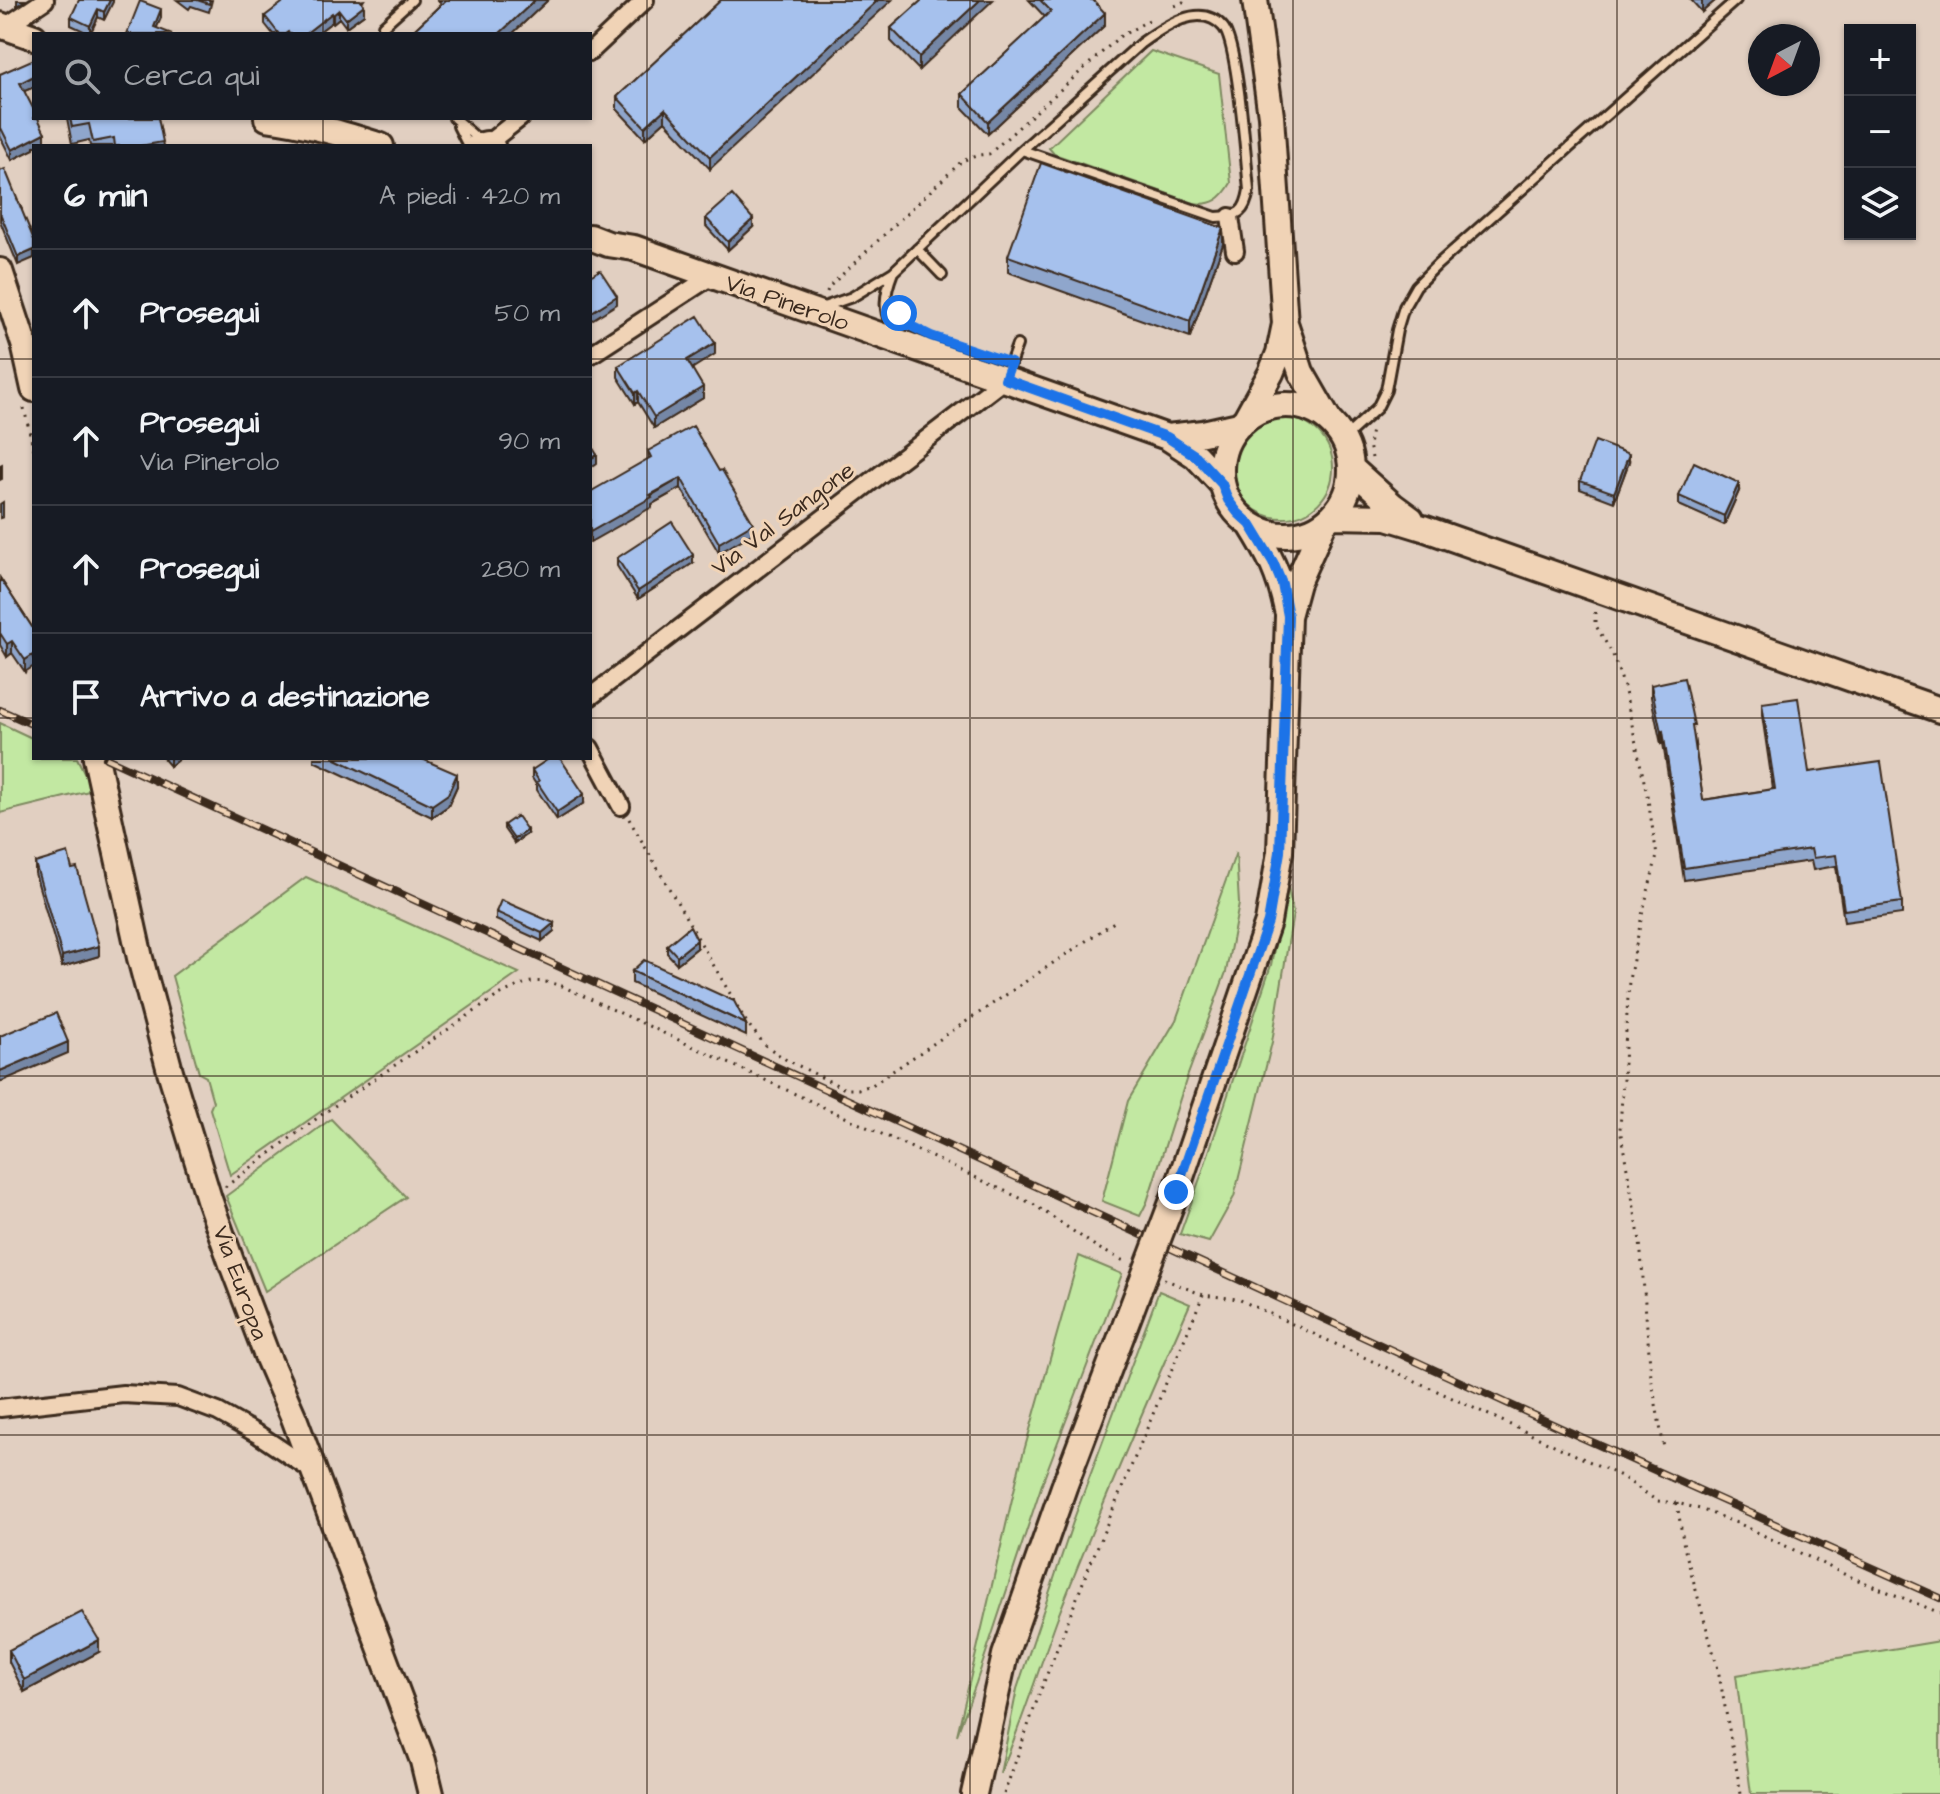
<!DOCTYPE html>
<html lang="it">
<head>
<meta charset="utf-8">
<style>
  :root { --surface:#171b24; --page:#242831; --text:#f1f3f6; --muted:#9ea1a6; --line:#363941 }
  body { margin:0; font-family:"Architects Daughter",sans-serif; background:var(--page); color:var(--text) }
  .controls { position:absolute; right:24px; top:24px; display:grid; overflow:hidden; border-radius:0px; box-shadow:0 2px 6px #0004 }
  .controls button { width:72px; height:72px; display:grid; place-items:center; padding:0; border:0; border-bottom:2px solid var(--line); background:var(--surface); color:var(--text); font:40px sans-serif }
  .compass { position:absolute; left:1748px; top:24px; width:72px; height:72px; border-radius:50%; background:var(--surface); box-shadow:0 2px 6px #0004; rotate:221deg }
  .stop { position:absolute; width:24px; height:24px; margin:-18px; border:6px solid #1a73e8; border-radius:50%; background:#fff }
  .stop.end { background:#1a73e8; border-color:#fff; box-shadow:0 2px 8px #0008 }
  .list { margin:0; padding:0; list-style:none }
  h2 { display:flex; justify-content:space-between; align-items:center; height:104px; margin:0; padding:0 32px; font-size:34px }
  h2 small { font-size:26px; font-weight:400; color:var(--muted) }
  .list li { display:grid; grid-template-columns:52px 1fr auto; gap:24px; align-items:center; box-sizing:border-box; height:128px; padding:0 32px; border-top:2px solid var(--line) }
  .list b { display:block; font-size:30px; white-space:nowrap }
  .list p { margin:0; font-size:26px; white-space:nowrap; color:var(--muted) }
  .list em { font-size:26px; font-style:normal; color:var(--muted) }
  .icon { flex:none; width:44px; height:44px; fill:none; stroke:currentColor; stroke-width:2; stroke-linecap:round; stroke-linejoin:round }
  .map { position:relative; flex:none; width:1940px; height:1794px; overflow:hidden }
  .search { position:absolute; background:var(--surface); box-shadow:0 2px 6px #0004; left:32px; top:32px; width:560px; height:88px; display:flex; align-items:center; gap:20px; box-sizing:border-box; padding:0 28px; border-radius:0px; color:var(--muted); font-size:30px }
  .panel { position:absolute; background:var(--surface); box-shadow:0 2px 6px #0004; left:32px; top:144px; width:560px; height:616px; border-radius:0px }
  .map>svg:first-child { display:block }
  .green { fill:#c2e8a2; stroke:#7e8960; stroke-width:2 }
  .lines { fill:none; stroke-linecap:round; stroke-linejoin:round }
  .lane-casing { stroke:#3b2a1e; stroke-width:14 }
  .street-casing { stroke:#3b2a1e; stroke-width:22 }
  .secondary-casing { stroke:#3b2a1e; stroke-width:30 }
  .path { stroke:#3b2a1e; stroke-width:3; stroke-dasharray:2 6; stroke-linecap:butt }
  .lane { stroke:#f0d3b6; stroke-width:8 }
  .street { stroke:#f0d3b6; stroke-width:16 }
  .secondary { stroke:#f0d3b6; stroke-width:24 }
  .rail-casing { stroke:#3b2a1e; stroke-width:8 }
  .rail { stroke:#f0d3b6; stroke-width:5; stroke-dasharray:15; stroke-linecap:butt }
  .secondary-bridge-casing { stroke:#3b2a1e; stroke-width:30; stroke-linecap:butt }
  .secondary-bridge { stroke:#f0d3b6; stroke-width:24 }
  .wall { fill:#8fa6cc; stroke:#3b2a1e; stroke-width:2 }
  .shaded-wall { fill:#7487a6; stroke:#3b2a1e; stroke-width:2 }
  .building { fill:#a6c1ed; stroke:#3b2a1e; stroke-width:2 }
  .route { stroke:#1a73e8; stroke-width:10 }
  .grid { fill:none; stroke:#3b2a1e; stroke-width:2; stroke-opacity:0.55 }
  .labels { text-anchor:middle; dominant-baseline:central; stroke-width:6; stroke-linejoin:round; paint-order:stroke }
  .street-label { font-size:24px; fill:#3b2a1e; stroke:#f0d3b6 }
</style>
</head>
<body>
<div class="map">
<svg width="1940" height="1794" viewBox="0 0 1940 1794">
  <rect width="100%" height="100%" fill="#e1cfc1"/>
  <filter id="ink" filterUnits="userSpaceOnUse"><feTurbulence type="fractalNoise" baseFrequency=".0125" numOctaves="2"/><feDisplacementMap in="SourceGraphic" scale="16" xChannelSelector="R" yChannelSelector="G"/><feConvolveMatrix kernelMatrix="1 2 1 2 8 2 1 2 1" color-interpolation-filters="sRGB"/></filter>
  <g filter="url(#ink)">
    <!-- green -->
    <path class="green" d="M1151 51 1219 74 1231 183C1222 199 1212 206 1194 203L1054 154 1049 148Z
      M1233 468a50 50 0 1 1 100 0a50 50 0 1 1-100 0Z
      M0 723 34 739V758H77L93 790 0 813Z
      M1236 852 1239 904 1226 972 1186 1080 1147 1202 1140 1216 1102 1201 1128 1101 1176 1020Z
      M306 877 519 973 230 1175 210 1109 213 1102 206 1077 199 1073 172 976Z
      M1287 881 1293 913 1272 1042 1234 1197 1209 1242 1180 1234 1203 1170 1271 965Z
      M331 1119 406 1197 265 1291 226 1196Z
      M1079 1256 1122 1274 1043 1481 976 1683 957 1735 1020 1465Z
      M1159 1291 1190 1304C1144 1408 1098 1513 1057 1619 1038 1671 1022 1723 1000 1774L1017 1689 1075 1516Z
      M1940 1641V1794H1751L1736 1675Z"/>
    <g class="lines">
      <defs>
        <path id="lane" d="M383 34V26L412 0
          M454 118 481 142
          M458 126 468 146
          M917 249 942 275
          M893 272 1022 150 1141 43C1161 29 1200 0 1223 27 1238 43 1246 161 1249 190 1245 213 1239 216 1216 217L1022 150
          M821 308 852 297 893 272C884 295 880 316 900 336
          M1005 378 1017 345
          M1343 439 1377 408 1386 390 1397 330 1404 307 1416 286 1437 265 1736 0"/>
        <path id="street" d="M5 27 45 0
          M590 52 645 0
          M487 144 520 118
          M1230 217 1235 251
          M590 355 710 277
          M590 697 1005 379
          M590 748 621 806
          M0 1408 123 1394 178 1397 218 1412 259 1435 313 1471"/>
        <path id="secondary" d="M0 25 34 37
          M267 118C307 123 343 134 381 146
          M478 146 487 144 492 146
          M590 237 608 244 634 248 1167 437 1196 456 1222 484
          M0 271 24 344 34 389
          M1286 326 1301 372 1328 419
          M1221 470a65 65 0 1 1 130 0a65 65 0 1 1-130 0Z
          M1246 418 1271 373 1279 353 1285 324 1271 116 1255 0
          M1167 437 1203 433 1239 425
          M1351 468 1392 505 1411 519
          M1332 516 1387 517 1423 528 1940 710
          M1250 524C1270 556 1279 573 1287 610
          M96 758 140 958 170 1071 209 1199 232 1264 267 1356 294 1418 423 1761 431 1794
          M1176 1192 1268 922 1280 852 1288 616 1297 583 1324 523
          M974 1794 1005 1655 1064 1487 1141 1284"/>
      </defs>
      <!-- lane casing -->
      <use href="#lane" class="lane-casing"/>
      <!-- street casing -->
      <use href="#street" class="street-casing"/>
      <!-- secondary casing -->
      <use href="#secondary" class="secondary-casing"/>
      <!-- path -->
      <path class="path" d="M1175 6 1187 0
        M827 292 829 287 962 161 979 155 989 154 1119 37 1151 19
        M24 408 34 451
        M1372 458 1369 445 1372 430
        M1595 612V624L1613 655 1624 687 1648 800 1657 856 1642 915 1629 980 1620 1129 1640 1241 1651 1377 1664 1448
        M629 819 747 1023 765 1045 785 1059 845 1089H858L872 1085 1117 920
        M225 1187 324 1113 499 995C527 982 532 977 562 986L1033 1204 1098 1248 1128 1263
        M1164 1279 1203 1295 1238 1299 1621 1476 1657 1501 1677 1503 1700 1509 1742 1525 1846 1575 1940 1613
        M1677 1503 1684 1547 1718 1669 1741 1794
        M1004 1794 1040 1692 1091 1562 1203 1295"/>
      <!-- lane -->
      <use href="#lane" class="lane"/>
      <!-- street -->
      <use href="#street" class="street"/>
      <!-- secondary -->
      <use href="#secondary" class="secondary"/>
      <defs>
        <path id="rail" d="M0 710 34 725
          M106 758 1563 1429 1940 1598"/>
      </defs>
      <!-- rail casing -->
      <use href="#rail" class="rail-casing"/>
      <!-- rail -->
      <use href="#rail" class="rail"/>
      <defs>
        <path id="secondary-bridge" d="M1141 1284 1176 1192"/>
      </defs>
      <!-- secondary-bridge casing -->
      <use href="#secondary-bridge" class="secondary-bridge-casing"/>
      <!-- secondary-bridge -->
      <use href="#secondary-bridge" class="secondary-bridge"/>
    </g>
    <!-- wall -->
    <path class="wall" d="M113 0 104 20 98 17 90 34 71 25V17Z
      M177 0H212L209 12 191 6 189 9Z
      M364 0 362 3 364 14 346 27 339 18 333 23 332 22 316 34H273L265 24V16Z
      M437 0H548L512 34H415V29L441 4Z
      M721 0 710 169 665 121 645 139 617 109V97Z
      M922 0 919 70 891 41V28Z
      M1029 0H1093L1105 25 988 134 962 107V94L1045 17Z
      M1691 0H1716L1702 12Z
      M0 74 34 87 24 91 45 143 40 146H34V149L12 160 0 136Z
      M67 118H158L163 146H90L89 140 72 144Z
      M0 171 22 209 18 265 0 221Z
      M706 218 753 227 728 250 706 226Z
      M1223 244 1190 337 1008 272V256Z
      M715 354 692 368 703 398 654 428 638 402 635 404 618 377V366Z
      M648 451 753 533 719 553 681 488 652 504V507Z
      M1629 462 1614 502 1580 489V481Z
      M1739 491 1724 525 1679 505V496Z
      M617 558 693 563 638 599 617 566Z
      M0 578 34 630 25 672 12 653 7 657 0 645Z
      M1651 685 1694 737 1703 800 1773 789 1762 715V703L1809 772 1902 902V914L1844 922 1836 866 1813 870 1811 861 1684 880 1663 743 1661 744 1651 697Z
      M163 758H180L170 766Z
      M314 758H420L457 786 448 806 432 817 314 761Z
      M532 770 584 803 557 820 537 790V786L532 778Z
      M504 825 527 834 514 843 504 829Z
      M35 863 99 956 62 967 35 873Z
      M496 912 554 931 542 941 496 920Z
      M667 945 697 948 677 964 667 953Z
      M632 971 746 1024V1036L632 983Z
      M9 1650 99 1652 24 1692 9 1662Z"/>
    <!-- shaded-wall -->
    <path class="shaded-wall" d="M17 0H25L17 6Z
      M110 0H113V2L104 20V12Z
      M535 0H548L512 34H499Z
      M878 0H892L710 169V157Z
      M980 0H993L919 70V57Z
      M1702 0H1716L1702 12Z
      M364 5V14L346 27V19Z
      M98 9V17L90 34V26Z
      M161 9V18L154 34V27Z
      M339 10V18L333 23V15Z
      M332 13V22L316 34H305Z
      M1105 13V25L988 134V122Z
      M34 76V87L20 93V83Z
      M665 109V121L645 139V127Z
      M45 133V143L40 146H34V149L12 160V150Z
      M753 219V227L728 250V242Z
      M1223 228V244L1190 337V321Z
      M34 250V258L18 265V257Z
      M617 296V304L590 321V313Z
      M715 343V354L687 372V360Z
      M703 387V398L654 428V417Z
      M638 391V402L635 404V393Z
      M1629 454V462L1614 502V493Z
      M597 455V463L590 468V459Z
      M2 464V479L0 480V465Z
      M681 478V488L652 504V507L590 542V532Z
      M1739 483V491L1724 525V516Z
      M3 502V517L0 518V504Z
      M753 523V533L719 553V543Z
      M693 555V563L638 599V591Z
      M12 641V653L7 657V644Z
      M34 654V666L25 672V660Z
      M1663 731V743L1661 744V732Z
      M170 758H180L170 766Z
      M457 774V786L448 806 432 817V805Z
      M584 794V803L557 820V812Z
      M527 830V834L514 843V839Z
      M554 923V931L542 941V933Z
      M697 940V948L677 964V956Z
      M99 946V956L62 967V956Z
      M68 1042V1053L0 1082V1071Z
      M99 1640V1652L24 1692V1680Z"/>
    <!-- building -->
    <path class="building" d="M79 0H110L104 12 98 9 90 26 71 17Z
      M197 0H210L209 4Z
      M286 0H360L364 5 346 19 339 10 333 15 332 13 305 34H289L288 32 285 34H279L265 16Z
      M446 0H535L499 34H420L415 29Z
      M721 0H878L710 157 665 109 645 127 617 97Z
      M922 0H980L919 57 891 28Z
      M1040 0H1093L1105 13 988 122 962 94 1051 11Z
      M140 1 161 9 154 27 172 34H127Z
      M34 59V76L20 83 34 110V118H38L45 133 12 150 0 126V74Z
      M70 118H158L163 142 140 146H115L114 138 93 142 89 124 72 127Z
      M1041 163 1223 228 1190 321 1008 256Z
      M5 169 34 240V250L18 257 0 213V171Z
      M732 195 753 219 728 242 706 218Z
      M600 270 617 296 590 313V276Z
      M698 316 715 343 687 360 703 387 654 417 638 391 635 393 618 366Z
      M693 426 719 471 722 470 753 523 719 543 681 478 650 495 652 497 590 532V492L651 457 648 451Z
      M1595 441 1629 454 1614 493 1580 481Z
      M590 443 597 455 590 459Z
      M1694 462 1739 483 1724 516 1679 496Z
      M672 522 693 555 638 591 617 558Z
      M0 578 34 630V654L25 660 12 641 7 644 0 633Z
      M1684 678 1694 725H1692L1703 800 1775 789 1762 703 1798 698 1809 772 1881 762 1902 902 1844 910 1836 855 1813 858 1811 849 1684 868 1663 731 1661 732 1651 685Z
      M334 758H420L457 774 448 794 432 805Z
      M550 758H560L584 794 557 812 537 782 539 781 532 770Z
      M517 816 527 830 514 839 504 825Z
      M68 853 72 869 77 868 99 946 62 956 35 863Z
      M501 900 554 923 542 933 496 912Z
      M690 926 697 940 677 956 667 945Z
      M644 960 734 1001 746 1024 632 971Z
      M56 1013 68 1042 0 1071V1036Z
      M82 1612 99 1640 24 1680 9 1650Z"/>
  </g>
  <g class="lines" filter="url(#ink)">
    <!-- route -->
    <path class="route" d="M899 313 907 324 931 336 1011 363 1005 379 1167 437 1196 456 1222 484 1228 500 1238 513 1250 524 1273 562 1282 584 1288 616 1280 852 1268 922 1176 1192"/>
  </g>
  <!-- grid -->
  <path class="grid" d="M323 0V34M647 0V1794M970 0V1794M1293 0V1794M1617 0V1794M323 118V146M0 359H34M590 359H1940M0 718H34M590 718H1940M323 758V1794M0 1076H1940M0 1435H1940"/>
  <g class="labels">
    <!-- street labels -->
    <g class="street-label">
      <text transform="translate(787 303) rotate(19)">Via Pinerolo</text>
      <text transform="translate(783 519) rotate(-37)">Via Val Sangone</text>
      <text transform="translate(240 1283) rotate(70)">Via Europa</text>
    </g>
  </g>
</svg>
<div class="controls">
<button>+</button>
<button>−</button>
<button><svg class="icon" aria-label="layers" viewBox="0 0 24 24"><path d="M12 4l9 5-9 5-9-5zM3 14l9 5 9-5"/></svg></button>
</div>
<svg class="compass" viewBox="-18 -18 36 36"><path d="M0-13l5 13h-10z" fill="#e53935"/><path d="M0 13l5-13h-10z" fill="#9ea1a6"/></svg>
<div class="stop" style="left:899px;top:313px"></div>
<div class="stop end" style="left:1176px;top:1192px"></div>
<div class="search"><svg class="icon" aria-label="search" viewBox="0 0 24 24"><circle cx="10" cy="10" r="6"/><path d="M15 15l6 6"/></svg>Cerca qui</div>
<section class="panel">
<h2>6 min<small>A piedi · 420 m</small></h2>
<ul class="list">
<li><svg class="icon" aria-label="ahead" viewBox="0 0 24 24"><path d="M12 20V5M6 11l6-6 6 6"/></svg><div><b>Prosegui</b></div><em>50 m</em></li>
<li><svg class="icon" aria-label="ahead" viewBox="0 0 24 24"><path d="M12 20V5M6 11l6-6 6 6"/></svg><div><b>Prosegui</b><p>Via Pinerolo</p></div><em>90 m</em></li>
<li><svg class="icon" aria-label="ahead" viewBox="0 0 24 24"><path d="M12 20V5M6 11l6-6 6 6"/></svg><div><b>Prosegui</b></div><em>280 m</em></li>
<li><svg class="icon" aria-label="arrive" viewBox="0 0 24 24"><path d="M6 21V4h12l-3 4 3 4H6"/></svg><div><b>Arrivo a destinazione</b></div></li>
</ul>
</section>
</div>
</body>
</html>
